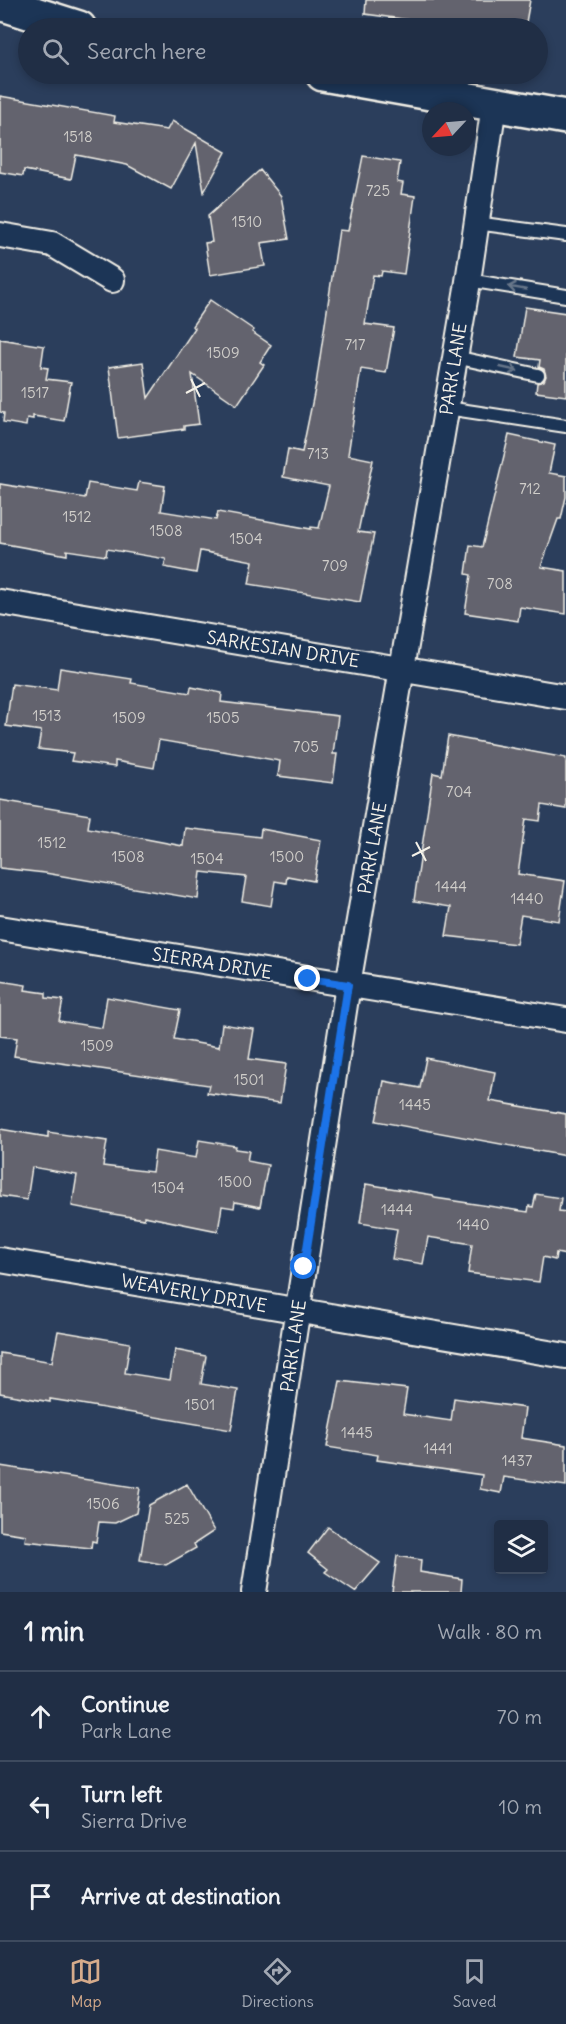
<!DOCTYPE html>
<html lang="en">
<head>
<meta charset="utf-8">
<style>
  :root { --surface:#202e45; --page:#2d3a50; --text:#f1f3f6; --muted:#a2a8b3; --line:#3d4a5e; --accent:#d6ab8b }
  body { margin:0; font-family:Delius,sans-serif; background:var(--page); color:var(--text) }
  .controls { position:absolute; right:18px; bottom:18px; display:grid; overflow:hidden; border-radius:6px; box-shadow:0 3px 9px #0003 }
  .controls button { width:54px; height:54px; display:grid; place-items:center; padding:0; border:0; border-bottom:2px solid var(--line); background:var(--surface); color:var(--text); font:30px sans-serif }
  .compass { position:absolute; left:422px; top:102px; width:54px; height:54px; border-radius:50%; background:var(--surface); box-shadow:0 3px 9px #0003; rotate:244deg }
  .stop { position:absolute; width:18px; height:18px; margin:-14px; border:4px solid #1a73e8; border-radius:50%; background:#fff }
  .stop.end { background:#1a73e8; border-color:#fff; box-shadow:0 2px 6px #0008 }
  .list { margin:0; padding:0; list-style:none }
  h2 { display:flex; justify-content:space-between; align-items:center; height:78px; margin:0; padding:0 24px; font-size:26px }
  h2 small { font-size:20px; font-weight:400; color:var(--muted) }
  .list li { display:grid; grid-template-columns:39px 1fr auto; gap:18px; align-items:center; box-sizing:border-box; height:90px; padding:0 24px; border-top:2px solid var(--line) }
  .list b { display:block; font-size:22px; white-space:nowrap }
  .list p { margin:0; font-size:20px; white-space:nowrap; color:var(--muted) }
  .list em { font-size:20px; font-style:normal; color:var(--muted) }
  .icon { flex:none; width:33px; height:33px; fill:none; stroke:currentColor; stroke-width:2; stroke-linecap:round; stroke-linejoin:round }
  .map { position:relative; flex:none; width:566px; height:1592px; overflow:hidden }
  .search { position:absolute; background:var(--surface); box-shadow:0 3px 9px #0003; left:18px; right:18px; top:18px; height:66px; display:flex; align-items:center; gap:15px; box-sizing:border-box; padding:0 21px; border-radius:33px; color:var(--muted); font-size:22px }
  .sheet { height:348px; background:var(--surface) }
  nav { display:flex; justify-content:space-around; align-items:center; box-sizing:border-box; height:84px; border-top:2px solid var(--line); background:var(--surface); font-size:16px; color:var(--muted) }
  nav a { display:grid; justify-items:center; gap:3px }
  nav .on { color:var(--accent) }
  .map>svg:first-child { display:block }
  .building { fill:#64646e; stroke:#f4f1e8; stroke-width:1.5 }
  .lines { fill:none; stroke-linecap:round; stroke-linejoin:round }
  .service-casing { stroke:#f4f1e8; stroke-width:16 }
  .minor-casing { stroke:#f4f1e8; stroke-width:28 }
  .secondary-casing { stroke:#f4f1e8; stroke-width:38 }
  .service { stroke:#1d3557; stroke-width:12 }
  .minor { stroke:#1d3557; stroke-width:24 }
  .secondary { stroke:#1d3557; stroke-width:33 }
  .oneway { stroke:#68778a }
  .route { stroke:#1a73e8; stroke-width:8 }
  .ticks { fill:none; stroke:#f4f1e8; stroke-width:2 }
  .labels { text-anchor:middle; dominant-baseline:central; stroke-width:4.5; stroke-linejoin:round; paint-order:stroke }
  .number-label { font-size:15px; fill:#d0ceca }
  .street-label { font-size:18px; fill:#f4f1e8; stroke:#1d3557 }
</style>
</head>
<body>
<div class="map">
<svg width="566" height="1592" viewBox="0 0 566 1592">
  <rect width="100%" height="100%" fill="#2b3e5c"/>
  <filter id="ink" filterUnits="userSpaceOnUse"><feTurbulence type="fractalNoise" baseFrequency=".0167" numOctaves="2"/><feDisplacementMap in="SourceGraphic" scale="12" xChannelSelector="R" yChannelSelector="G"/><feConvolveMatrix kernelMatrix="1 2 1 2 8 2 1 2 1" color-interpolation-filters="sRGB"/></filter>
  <g filter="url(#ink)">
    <!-- building -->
    <path class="building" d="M366 0H530L525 28 470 25V28L365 14Z
      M0 96 115 116 114 122 167 130 172 121 226 152 204 192 196 143 171 189 127 165 76 155 71 179 24 170 23 176 0 172Z
      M363 156 400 162 397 182 403 183 401 194 415 196 404 274 382 271 381 276 373 275 365 324 394 328 386 373 361 369 348 455 373 460 358 532 374 534 360 602 249 584 253 561 200 551 196 573 164 567 166 559 107 549 106 556 67 550V555L0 543V484L85 498 88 483 137 491 139 482 165 486 161 511 216 520 218 512 311 529V527L319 528 329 486 283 477 288 449 302 452 316 384 339 230 348 231Z
      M260 170 281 196 289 239 261 243 265 266 210 275 205 243 212 242 208 216Z
      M210 300 254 330 252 332 271 345 260 362 264 365 237 405 192 374 199 424 184 426V429L118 438 109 367 143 362 148 398 195 328 192 326Z
      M525 307 566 313V396L536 392 537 383 544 381 546 376 544 369 539 367 540 360 517 357Z
      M0 339 44 346 41 367 48 368 46 379 71 382 64 421 33 416V419L27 418 26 426 3 422 4 413 0 412Z
      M509 435 555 445 549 473 566 476V497L561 519H558L541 567 566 571V614L520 607 518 621 465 613 471 575 466 574 470 545 482 547Z
      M60 668 132 679 131 683 190 693 191 687 222 693 221 702 338 716 333 754H337L333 783 278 776 280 761 159 740 154 768 115 761V767L71 761 73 753 38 749 41 731 6 726 12 684 57 690Z
      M448 736 566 758V809L542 805 540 821 526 819 518 874 565 881 559 921 521 915 516 944 446 936 451 907 414 901 433 773 442 775Z
      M0 800 90 815 88 828 183 846 185 828 260 837 261 829 321 840 314 881 287 876 286 883 275 881 271 906 242 901 246 877 201 872 198 899 45 873 0 868Z
      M0 981 26 985 25 990 46 993V998L63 1000 59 1021 102 1028 107 997 180 1010 174 1039 219 1047 222 1024 254 1029 249 1059 286 1064 280 1103 207 1093 209 1085 14 1056 17 1038 0 1036Z
      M426 1058 495 1072 490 1101 566 1114V1156L376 1121 384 1081 420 1088Z
      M0 1129 48 1137V1132L107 1141 103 1166 152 1172 155 1151 196 1158 199 1140 236 1146 235 1149 249 1151 247 1161 268 1165 260 1207 235 1202 234 1208 222 1206 218 1231 144 1216V1219L113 1214 72 1206 77 1175 32 1167 27 1200 0 1196Z
      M366 1184 433 1195 435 1198 528 1212 529 1206 533 1207 536 1194 561 1198 559 1211 566 1212V1255L556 1253 555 1260 543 1257 539 1282 468 1273 472 1244 428 1237 423 1264 392 1259 397 1229 360 1223Z
      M58 1331 130 1343 125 1373 170 1380 175 1350 206 1356 201 1384 238 1390 231 1430 69 1402 50 1399V1402L0 1393V1353L52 1362Z
      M340 1381 407 1389 403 1414 451 1421 454 1398 525 1408 521 1438 566 1445V1486L504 1477 501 1493 480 1489 482 1475 377 1460 378 1455 327 1447Z
      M0 1466 140 1488 136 1513 115 1523 99 1522 96 1542 92 1541 91 1548 25 1541 26 1535 0 1531Z
      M187 1484 214 1531 194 1544 196 1548 166 1565 140 1560 149 1505Z
      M328 1527 380 1563 355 1592 325 1572 328 1569 308 1553Z
      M397 1556 421 1560 420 1572 462 1579 461 1592H392Z"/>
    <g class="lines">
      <defs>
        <path id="service" d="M476 223 566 235
          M468 280 566 296
          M455 357 538 375
          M447 408 566 426"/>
        <path id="minor" d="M0 235 52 244 112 280
          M0 602 566 697
          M0 928 566 1020
          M0 1260 566 1356
          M254 1592 348 985 467 288 494 105"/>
        <path id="secondary" d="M0 3 79 28
          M323 74 566 117"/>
      </defs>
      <!-- service casing -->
      <use href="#service" class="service-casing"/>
      <!-- minor casing -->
      <use href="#minor" class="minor-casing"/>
      <!-- secondary casing -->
      <use href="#secondary" class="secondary-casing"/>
      <!-- service -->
      <use href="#service" class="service"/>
      <!-- minor -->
      <use href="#minor" class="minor"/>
      <!-- secondary -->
      <use href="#secondary" class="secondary"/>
    </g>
    <!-- one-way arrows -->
    <defs><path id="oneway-shaft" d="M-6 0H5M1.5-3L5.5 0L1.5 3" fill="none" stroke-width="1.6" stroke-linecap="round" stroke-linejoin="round" transform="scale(1.5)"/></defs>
    <g class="oneway">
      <use href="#oneway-shaft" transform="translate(517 288) rotate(-170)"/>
      <use href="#oneway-shaft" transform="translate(509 369) rotate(13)"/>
    </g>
  </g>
  <g class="lines" filter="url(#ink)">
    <!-- route -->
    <path class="route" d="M304 1267 348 985 308 979"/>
  </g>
  <!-- ticks -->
  <path class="ticks" d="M191 379 200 397M186 393 205 383M416 842 426 861M412 856 430 847"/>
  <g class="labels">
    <!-- number labels -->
    <g class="number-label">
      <text x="78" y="136">1518</text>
      <text x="378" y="190">725</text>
      <text x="247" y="221">1510</text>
      <text x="355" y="344">717</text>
      <text x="223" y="352">1509</text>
      <text x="35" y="392">1517</text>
      <text x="318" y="453">713</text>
      <text x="530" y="488">712</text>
      <text x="77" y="516">1512</text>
      <text x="166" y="530">1508</text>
      <text x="246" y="538">1504</text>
      <text x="335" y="565">709</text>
      <text x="500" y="583">708</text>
      <text x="47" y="715">1513</text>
      <text x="129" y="717">1509</text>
      <text x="223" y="717">1505</text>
      <text x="306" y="746">705</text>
      <text x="459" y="791">704</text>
      <text x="52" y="842">1512</text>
      <text x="128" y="856">1508</text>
      <text x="287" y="856">1500</text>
      <text x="207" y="858">1504</text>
      <text x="451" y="886">1444</text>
      <text x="527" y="898">1440</text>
      <text x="97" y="1045">1509</text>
      <text x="249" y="1079">1501</text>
      <text x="415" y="1104">1445</text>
      <text x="235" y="1181">1500</text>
      <text x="168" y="1187">1504</text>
      <text x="397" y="1209">1444</text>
      <text x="473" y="1224">1440</text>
      <text x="200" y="1404">1501</text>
      <text x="357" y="1432">1445</text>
      <text x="438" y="1448">1441</text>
      <text x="517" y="1460">1437</text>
      <text x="103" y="1503">1506</text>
      <text x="177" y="1518">525</text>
    </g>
    <!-- street labels -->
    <g class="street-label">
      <text transform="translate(453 369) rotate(-81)">PARK LANE</text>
      <text transform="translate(283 649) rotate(9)">SARKESIAN DRIVE</text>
      <text transform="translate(372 848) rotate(-80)">PARK LANE</text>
      <text transform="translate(212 963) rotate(9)">SIERRA DRIVE</text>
      <text transform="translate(194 1293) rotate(10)">WEAVERLY DRIVE</text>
      <text transform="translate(293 1346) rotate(-82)">PARK LANE</text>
    </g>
  </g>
</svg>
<div class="controls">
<button><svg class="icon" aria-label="layers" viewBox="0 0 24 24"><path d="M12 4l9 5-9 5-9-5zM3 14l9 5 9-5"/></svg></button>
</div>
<svg class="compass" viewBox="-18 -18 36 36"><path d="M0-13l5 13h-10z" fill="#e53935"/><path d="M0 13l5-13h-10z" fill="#a2a8b3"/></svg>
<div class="stop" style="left:304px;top:1267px"></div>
<div class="stop end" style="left:308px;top:979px"></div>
<div class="search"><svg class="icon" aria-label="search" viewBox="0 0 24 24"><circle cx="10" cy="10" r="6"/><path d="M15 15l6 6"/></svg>Search here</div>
</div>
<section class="sheet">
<h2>1 min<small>Walk · 80 m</small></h2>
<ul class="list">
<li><svg class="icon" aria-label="ahead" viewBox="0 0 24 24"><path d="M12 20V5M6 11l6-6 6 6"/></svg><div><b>Continue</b><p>Park Lane</p></div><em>70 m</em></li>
<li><svg class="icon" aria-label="left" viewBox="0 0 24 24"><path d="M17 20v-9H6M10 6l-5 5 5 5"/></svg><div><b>Turn left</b><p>Sierra Drive</p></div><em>10 m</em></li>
<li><svg class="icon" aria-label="arrive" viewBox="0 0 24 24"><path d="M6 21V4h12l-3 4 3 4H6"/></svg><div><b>Arrive at destination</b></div></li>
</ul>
</section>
<nav>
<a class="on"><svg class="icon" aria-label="map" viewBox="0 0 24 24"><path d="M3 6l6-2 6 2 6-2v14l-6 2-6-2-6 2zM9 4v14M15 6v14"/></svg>Map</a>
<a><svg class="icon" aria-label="directions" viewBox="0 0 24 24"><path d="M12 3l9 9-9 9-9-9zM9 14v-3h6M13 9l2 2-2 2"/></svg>Directions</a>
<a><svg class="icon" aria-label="saved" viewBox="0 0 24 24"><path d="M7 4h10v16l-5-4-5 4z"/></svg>Saved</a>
</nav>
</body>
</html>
